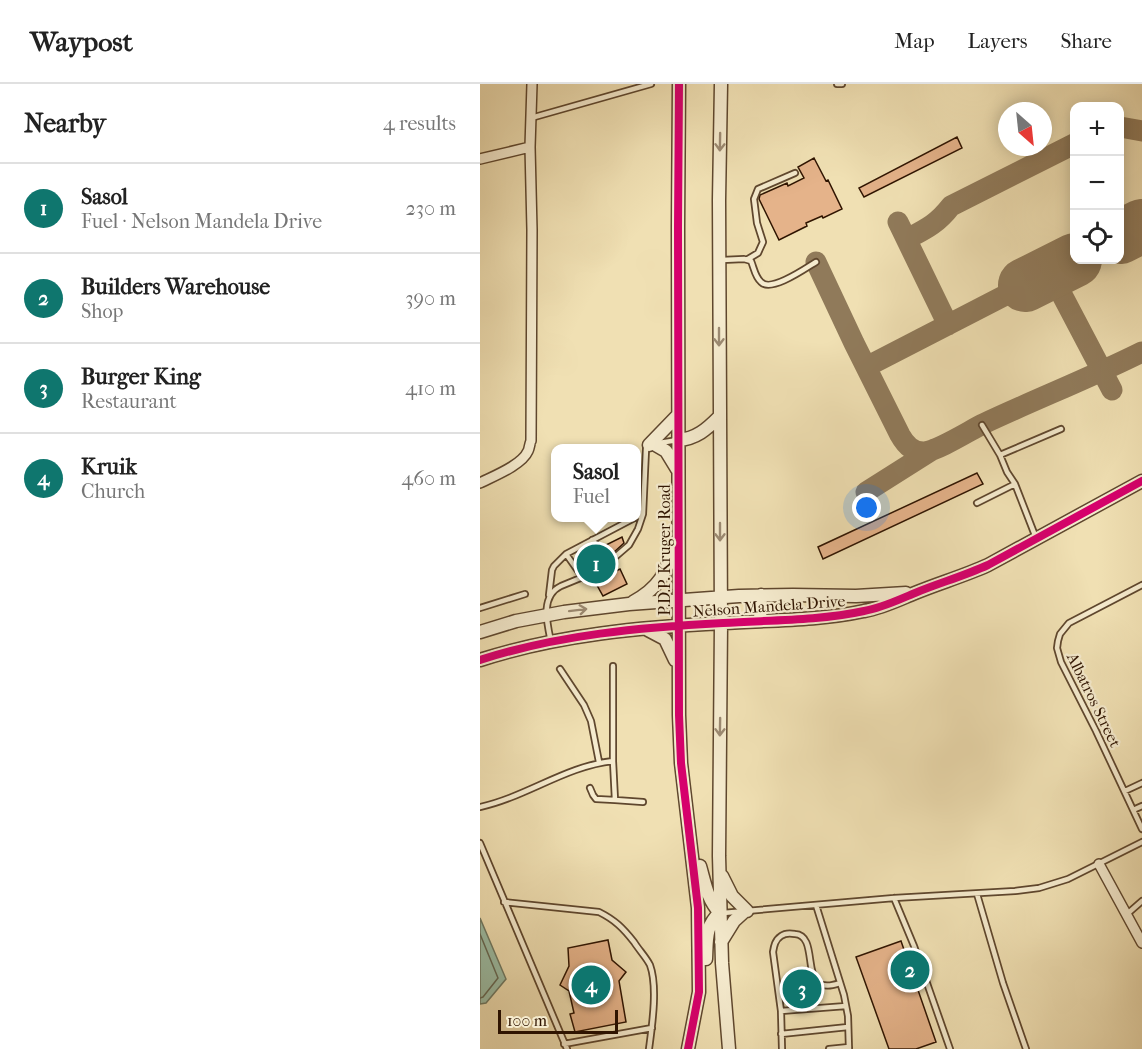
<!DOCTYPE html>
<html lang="en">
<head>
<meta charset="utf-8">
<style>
  :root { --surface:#fff; --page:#f6f6f6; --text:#222; --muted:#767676; --line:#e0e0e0; --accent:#0f766e }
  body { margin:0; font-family:"IM FELL French Canon",serif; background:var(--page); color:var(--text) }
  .controls { position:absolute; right:18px; top:18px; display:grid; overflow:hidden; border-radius:12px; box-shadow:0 3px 15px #0003 }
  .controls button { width:54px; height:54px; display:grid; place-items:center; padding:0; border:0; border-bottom:2px solid var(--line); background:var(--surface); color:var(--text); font:30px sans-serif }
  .compass { position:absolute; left:518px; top:18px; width:54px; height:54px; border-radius:50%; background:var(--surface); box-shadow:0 3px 15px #0003; rotate:153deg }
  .scale { position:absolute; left:18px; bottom:15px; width:120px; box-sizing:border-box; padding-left:6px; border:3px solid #2f1401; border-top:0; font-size:16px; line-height:21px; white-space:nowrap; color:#2f1401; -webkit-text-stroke:4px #f5ebce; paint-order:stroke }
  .you { position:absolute; left:387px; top:424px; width:21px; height:21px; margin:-15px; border:4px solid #fff; border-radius:50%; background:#1a73e8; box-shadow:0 0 0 9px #1a73e833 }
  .badge { display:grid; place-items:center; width:39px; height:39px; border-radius:50%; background:var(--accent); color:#fff; font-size:20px; font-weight:700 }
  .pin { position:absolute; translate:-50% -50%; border:3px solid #fff; box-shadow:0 2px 6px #0006 }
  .popup { position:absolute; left:71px; top:360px; width:90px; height:78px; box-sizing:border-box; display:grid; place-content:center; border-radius:12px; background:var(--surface); filter:drop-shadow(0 2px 4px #0005); font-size:20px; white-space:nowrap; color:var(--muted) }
  .popup b { font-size:22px; color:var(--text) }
  .popup::after { content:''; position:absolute; left:50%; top:100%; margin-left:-12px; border:12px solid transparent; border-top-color:var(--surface) }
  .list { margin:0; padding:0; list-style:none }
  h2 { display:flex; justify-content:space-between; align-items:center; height:78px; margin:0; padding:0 24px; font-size:26px }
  h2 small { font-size:20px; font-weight:400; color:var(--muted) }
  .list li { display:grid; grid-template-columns:39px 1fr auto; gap:18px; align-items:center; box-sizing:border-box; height:90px; padding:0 24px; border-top:2px solid var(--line) }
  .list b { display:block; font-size:22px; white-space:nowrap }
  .list p { margin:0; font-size:20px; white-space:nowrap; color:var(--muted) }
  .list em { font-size:20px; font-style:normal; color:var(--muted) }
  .icon { flex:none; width:33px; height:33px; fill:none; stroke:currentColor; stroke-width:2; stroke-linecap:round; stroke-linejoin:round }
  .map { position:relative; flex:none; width:662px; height:965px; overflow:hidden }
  header { display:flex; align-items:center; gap:36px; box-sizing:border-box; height:84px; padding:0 30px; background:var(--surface); border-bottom:2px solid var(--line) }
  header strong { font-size:28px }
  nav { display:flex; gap:33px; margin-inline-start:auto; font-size:21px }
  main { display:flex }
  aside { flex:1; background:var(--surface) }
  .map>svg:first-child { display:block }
  .water { fill:#9cbea6; stroke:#707a64; stroke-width:1.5 }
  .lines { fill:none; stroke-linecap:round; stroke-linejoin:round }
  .shore { stroke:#666954; stroke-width:1.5 }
  .taxiway { stroke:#907a5a; stroke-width:21 }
  .runway { stroke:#907a5a; stroke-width:54 }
  .building { fill:#e5b38a; stroke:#2f1401; stroke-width:1.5 }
  .service-casing { stroke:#5f472e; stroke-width:8 }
  .minor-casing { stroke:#5f472e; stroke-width:12 }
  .tertiary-casing { stroke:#5f472e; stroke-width:15 }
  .service { stroke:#f5ebce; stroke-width:4.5 }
  .minor { stroke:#f5ebce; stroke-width:9 }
  .tertiary { stroke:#f5ebce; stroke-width:12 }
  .cycleway-casing { stroke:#f5ebce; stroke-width:11 }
  .cycleway { stroke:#d6006c; stroke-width:8 }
  .oneway { stroke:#9c8a72 }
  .labels { text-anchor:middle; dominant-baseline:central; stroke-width:4.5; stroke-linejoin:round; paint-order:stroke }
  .street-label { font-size:16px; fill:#2f1401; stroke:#f5ebce }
</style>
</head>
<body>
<header>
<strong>Waypost</strong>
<nav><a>Map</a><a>Layers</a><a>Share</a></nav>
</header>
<main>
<aside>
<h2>Nearby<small>4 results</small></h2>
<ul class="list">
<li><span class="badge">1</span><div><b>Sasol</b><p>Fuel · Nelson Mandela Drive</p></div><em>230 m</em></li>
<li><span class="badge">2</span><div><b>Builders Warehouse</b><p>Shop</p></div><em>390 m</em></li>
<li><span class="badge">3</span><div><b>Burger King</b><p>Restaurant</p></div><em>410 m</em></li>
<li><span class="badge">4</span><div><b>Kruik</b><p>Church</p></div><em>460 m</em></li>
</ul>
</aside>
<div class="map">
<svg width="662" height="965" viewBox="0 0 662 965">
  <rect width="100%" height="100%" fill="#f0e0b3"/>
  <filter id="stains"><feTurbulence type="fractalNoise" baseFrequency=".00333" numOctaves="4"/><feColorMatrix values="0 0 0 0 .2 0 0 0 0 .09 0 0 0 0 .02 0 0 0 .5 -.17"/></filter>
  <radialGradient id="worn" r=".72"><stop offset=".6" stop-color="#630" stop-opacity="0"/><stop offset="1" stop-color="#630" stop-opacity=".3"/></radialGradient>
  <!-- water -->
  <path class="water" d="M0 834 26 895 6 919 0 920Z"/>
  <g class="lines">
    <!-- shore -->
    <path class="shore" d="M0 850 18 894 3 913 0 914"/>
    <!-- taxiway -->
    <path class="taxiway" d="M640 43 662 47
      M418 138 468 241
      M427 155C446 145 457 140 471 122L594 60
      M336 178 374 259 420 351C425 360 433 369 445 368 459 366 489 347 503 340 556 315 610 294 662 268
      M570 188 632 306
      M386 283 545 201
      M386 408 454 365"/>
    <!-- runway -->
    <path class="runway" d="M640 153 662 142
      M545 201 595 176"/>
  </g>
  <!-- building -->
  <path class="building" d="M477 53 482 64 384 113 379 104Z
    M334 74 346 97 348 96 362 125 343 134 342 132 326 139 327 142 299 156 279 115 280 111 307 99 308 102 324 94 318 83Z
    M497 389 503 400 343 475 338 463Z
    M142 453 144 459 132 470 124 462Z
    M116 466 123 474V477L118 482 109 486 103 473Z
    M128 485 130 490 140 485 147 500 123 512 113 494 122 490Z
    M128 856 132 876 146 888 139 897 146 938 95 948 90 930 94 929 89 907 80 901 89 882 88 864Z
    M421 857 456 958 436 965H409L376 873Z"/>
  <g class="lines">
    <defs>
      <path id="service" d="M357 0H362
        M51 34 171 0
        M268 175 278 169 283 158 277 139 274 115 278 105 315 89
        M242 176 264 175 271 177C274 184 275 193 281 198 291 209 326 184 336 178
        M502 341 520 371 527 388 535 400 556 454
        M179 359 198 356
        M520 371 581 345
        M497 419 535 400
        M112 456 132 477
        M86 470 103 494
        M662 501 589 539 580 550 578 557 577 564 581 578 616 647 662 745
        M69 511 72 486 74 482 86 470 162 430
        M0 524 45 510
        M71 558C67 539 60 512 81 502L120 486 149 461 158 445 163 430 166 365 168 362
        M133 582V677
        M80 585 104 621 111 637 119 678
        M110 704 113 711 116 715 135 716
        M645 707 662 699
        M0 723C46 713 86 682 133 677L135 716 163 718
        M653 726 662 722
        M0 759 87 965
        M497 810 523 899 546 965
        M414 814 434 862 470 965
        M24 818 119 828C135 836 143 844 154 858 159 866 166 873 170 881 178 903 172 942 169 965
        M336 821 364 911 368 932 369 965
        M243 829 414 814 535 807 559 804 588 795 662 758
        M646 831 662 817
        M332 924 334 907 338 898
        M301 927 366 922
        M301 950 368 943
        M84 960 172 944
        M302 965 301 927 293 868C294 862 295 856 301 852 305 849 310 849 315 850 335 851 326 887 337 898 344 904 353 901 360 899
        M349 965 369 963"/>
      <path id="minor" d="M0 75 50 63 52 0
        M0 399C14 392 42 381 48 367 49 366 50 358 51 357L52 146 50 63
        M619 780 662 859"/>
      <path id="tertiary" d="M199 0 198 143 199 631 201 679 218 824 219 908 208 965
        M241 0 239 116 241 539 239 772 242 879 249 965
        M198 356C216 355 227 345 239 333
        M174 360 186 367 197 385
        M169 361 198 331
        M153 518C180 503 185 490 195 462
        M280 537 281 511
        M168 546 185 555 195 576
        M0 548 36 537 84 528 149 520 259 512 313 511 376 512 426 509
        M0 576C77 551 162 543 243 539 290 536 338 537 384 527 402 524 418 516 435 509 459 499 484 492 508 481L662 397
        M220 782C225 799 227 815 240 829 225 841 227 857 226 875
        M242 792 252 812 267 827
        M241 858 254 837 265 827"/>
    </defs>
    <!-- service casing -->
    <use href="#service" class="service-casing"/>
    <!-- minor casing -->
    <use href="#minor" class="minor-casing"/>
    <!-- tertiary casing -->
    <use href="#tertiary" class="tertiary-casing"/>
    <!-- service -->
    <use href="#service" class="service"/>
    <!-- minor -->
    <use href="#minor" class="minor"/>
    <!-- tertiary -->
    <use href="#tertiary" class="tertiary"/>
    <defs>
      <path id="cycleway" d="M199 0 198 143 199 631 201 679 218 824 219 908 208 965
        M0 576C77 551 162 543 243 539 290 536 338 537 384 527 402 524 418 516 435 509 459 499 484 492 508 481L662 397"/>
    </defs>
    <!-- cycleway casing -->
    <use href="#cycleway" class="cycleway-casing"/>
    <!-- cycleway -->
    <use href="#cycleway" class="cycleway"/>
  </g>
  <!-- one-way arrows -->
  <defs><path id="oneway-shaft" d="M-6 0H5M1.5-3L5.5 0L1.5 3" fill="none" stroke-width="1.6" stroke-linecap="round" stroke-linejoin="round" transform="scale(1.5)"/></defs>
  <g class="oneway">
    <use href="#oneway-shaft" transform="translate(240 58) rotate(91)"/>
    <use href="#oneway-shaft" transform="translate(239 253) rotate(90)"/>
    <use href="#oneway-shaft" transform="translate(240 448) rotate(90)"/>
    <use href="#oneway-shaft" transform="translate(98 526) rotate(-7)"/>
    <use href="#oneway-shaft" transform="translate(240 643) rotate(91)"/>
  </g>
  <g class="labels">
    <!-- street labels -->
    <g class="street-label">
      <text transform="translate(184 466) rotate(-90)">P.D.P. Kruger Road</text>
      <text transform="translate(289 522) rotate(-4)">Nelson Mandela Drive</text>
      <text transform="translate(614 616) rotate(64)">Albatros Street</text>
    </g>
  </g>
  <rect width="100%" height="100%" filter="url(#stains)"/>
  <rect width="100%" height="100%" fill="url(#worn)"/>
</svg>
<div class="controls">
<button>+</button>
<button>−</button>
<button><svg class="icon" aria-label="locate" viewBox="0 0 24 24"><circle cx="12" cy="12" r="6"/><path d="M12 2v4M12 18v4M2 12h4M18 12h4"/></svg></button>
</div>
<svg class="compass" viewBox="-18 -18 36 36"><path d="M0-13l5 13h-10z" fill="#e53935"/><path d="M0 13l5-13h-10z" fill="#767676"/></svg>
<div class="scale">100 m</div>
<div class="you"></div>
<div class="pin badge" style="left:116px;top:480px">1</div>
<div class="popup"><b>Sasol</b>Fuel</div>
<div class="pin badge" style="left:430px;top:886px">2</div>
<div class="pin badge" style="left:322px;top:905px">3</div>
<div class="pin badge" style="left:111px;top:901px">4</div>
</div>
</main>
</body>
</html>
